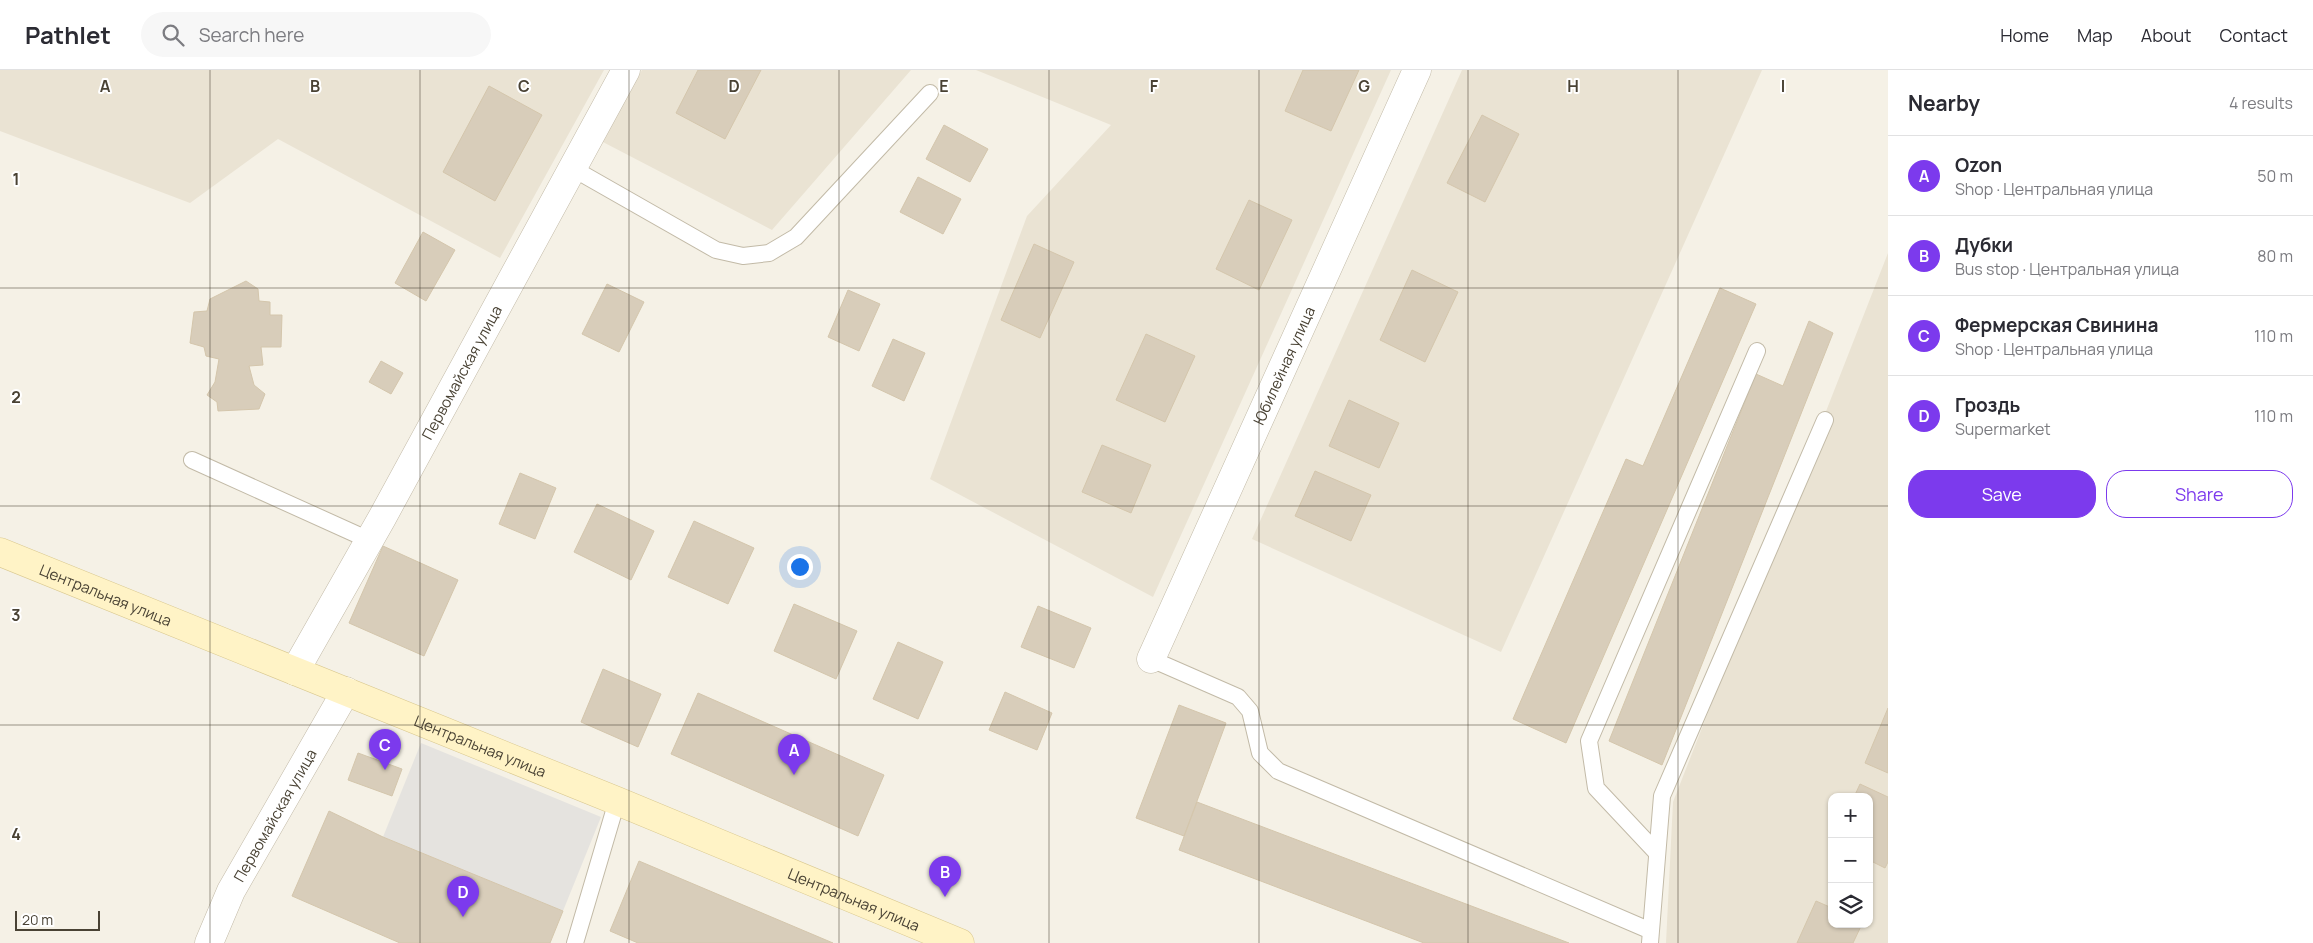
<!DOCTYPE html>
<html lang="en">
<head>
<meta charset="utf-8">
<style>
  :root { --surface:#fff; --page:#f7f7f7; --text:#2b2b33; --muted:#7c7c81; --line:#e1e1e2; --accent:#7c3aed }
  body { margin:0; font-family:Manrope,sans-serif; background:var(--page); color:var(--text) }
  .controls { position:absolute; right:15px; bottom:15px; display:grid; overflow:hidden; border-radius:10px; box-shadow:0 1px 4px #0004 }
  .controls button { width:45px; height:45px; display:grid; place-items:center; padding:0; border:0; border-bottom:1px solid var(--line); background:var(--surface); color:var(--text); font:25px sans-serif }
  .scale { position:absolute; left:15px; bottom:12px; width:85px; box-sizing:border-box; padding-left:5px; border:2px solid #494234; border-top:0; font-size:14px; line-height:18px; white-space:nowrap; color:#494234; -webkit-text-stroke:4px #fff; paint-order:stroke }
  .you { position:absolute; left:799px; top:496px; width:18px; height:18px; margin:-12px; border:4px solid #fff; border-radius:50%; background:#1a73e8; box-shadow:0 0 0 8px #1a73e833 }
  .badge { display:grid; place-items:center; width:32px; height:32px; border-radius:50%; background:var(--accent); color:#fff; font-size:16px; font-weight:700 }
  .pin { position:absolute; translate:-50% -41px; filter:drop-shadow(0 1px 2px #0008) }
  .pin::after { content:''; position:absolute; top:26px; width:18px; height:15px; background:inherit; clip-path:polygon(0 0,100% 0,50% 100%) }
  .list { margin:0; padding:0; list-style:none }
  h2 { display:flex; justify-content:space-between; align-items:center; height:65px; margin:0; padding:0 20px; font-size:21px }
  h2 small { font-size:16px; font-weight:400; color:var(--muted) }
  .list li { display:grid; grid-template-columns:32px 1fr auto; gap:15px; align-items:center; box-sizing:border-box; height:80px; padding:0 20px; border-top:1px solid var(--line) }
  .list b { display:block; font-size:19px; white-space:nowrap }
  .list p { margin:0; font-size:16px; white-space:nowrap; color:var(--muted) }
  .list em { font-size:16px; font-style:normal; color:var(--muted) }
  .actions { display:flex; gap:10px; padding:15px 20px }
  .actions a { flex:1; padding:11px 0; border:1px solid var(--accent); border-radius:20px; text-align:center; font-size:18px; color:var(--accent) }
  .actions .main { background:var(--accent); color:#fff }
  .icon { flex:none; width:28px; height:28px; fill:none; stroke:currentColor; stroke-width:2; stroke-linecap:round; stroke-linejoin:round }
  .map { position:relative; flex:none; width:1888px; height:873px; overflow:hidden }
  header { display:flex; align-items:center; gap:30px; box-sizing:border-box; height:70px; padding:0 25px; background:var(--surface); border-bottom:1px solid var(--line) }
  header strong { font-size:24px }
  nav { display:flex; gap:28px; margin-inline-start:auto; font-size:18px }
  .search { width:350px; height:45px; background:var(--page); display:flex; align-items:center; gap:12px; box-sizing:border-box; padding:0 18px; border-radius:28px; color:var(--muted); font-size:19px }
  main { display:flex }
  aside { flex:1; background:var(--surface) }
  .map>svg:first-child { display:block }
  .residential { fill:#eae3d3; fill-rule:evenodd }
  .parking { fill:#e5e3df }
  .building { fill:#d8cdba; stroke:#d4c6ac }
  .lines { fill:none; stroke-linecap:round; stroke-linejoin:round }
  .service-casing { stroke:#c2baa7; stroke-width:18 }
  .minor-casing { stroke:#c2baa7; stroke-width:29 }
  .secondary-casing { stroke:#dac990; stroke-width:29 }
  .service { stroke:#fff; stroke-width:16 }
  .minor { stroke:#fff; stroke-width:28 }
  .secondary { stroke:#fff3c6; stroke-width:28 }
  .grid { fill:none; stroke:#494234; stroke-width:1; stroke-opacity:0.55 }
  .labels { text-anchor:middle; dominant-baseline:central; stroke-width:4; stroke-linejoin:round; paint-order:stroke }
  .street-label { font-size:15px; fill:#494234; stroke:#fff }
  .grid-label { font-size:16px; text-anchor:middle; font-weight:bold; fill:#494234; stroke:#fff; stroke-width:4; stroke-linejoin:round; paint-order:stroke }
</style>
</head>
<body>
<header>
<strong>Pathlet</strong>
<div class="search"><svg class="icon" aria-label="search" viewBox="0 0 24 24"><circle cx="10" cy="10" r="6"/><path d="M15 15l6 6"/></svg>Search here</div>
<nav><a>Home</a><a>Map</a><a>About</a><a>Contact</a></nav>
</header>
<main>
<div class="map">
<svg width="1888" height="873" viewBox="0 0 1888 873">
  <rect width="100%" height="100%" fill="#f5f1e6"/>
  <!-- residential -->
  <path class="residential" d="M0 0H604L500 188 278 69 190 133 0 61Z
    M642 0H911L772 160 601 71Z
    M976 0H1391L1153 527 930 409 1027 146 1111 55Z
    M1462 0H1762L1501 582 1252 469Z
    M1888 183V873H1666L1673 732ZM1832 727H1869V854H1832Z"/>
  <!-- parking -->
  <path class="parking" d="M421 673 601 747 563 841 383 767Z"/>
  <!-- building -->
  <path class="building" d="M698 0H761L725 69 676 43Z
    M1303 0H1359L1331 61 1285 41Z
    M489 16 542 45 495 131 443 102Z
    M1482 45 1519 64 1485 132 1447 113Z
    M944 55 988 79 970 112 926 89Z
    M918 107 961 129 943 164 900 142Z
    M1249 130 1292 150 1259 220 1216 199Z
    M423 162 455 180 426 231 395 213Z
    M1034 174 1074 192 1040 268 1001 250Z
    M1412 200 1458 222 1425 292 1380 270Z
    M246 211 258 219 259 231 270 232V245H282L281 277H261L263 295 249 296 254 315 265 324 259 339 218 341 217 332 207 325 215 312 219 289 206 286 204 277 190 273 194 242 207 241 210 229Z
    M607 214 644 232 619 282 582 264Z
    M1720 218 1756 234 1566 673 1513 649 1626 389 1643 396Z
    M848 220 880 234 859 281 828 267Z
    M1809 251 1833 263 1662 695 1609 671 1756 304 1783 316Z
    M1146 264 1195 286 1165 352 1116 330Z
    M893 269 925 283 904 331 872 316Z
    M381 291 403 303 391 324 369 312Z
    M1349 330 1399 353 1379 398 1329 376Z
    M1102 375 1151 395 1131 443 1082 422Z
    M1315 401 1371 425 1351 471 1295 446Z
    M520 403 556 418 535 469 499 454Z
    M597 434 654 461 631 510 574 482Z
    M694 451 754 478 728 534 668 507Z
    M383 476 458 510 424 586 349 553Z
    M794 534 857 561 836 609 774 581Z
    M1038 536 1091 558 1074 598 1021 577Z
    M898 572 943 592 918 649 873 629Z
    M603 599 661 624 638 677 581 652Z
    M1005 622 1052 643 1037 680 989 660Z
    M698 623 884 705 858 766 671 684Z
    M1179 635 1226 653 1184 766 1136 748Z
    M1888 638V703L1865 693Z
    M358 683 402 699 392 726 348 710Z
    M1860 714 1888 727V792L1885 798 1869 790V727H1854Z
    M1197 732 1569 873H1424L1179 780Z
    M329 741 383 767 563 841 550 873H400L292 826Z
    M639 791 833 873H638L610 861Z
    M1816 831 1832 838V854H1862L1853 873H1797Z"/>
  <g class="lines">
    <defs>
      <path id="service" d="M572 98 716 180 743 186 769 183 796 167 930 23
        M192 390 369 470
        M1151 589 1238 627 1250 641 1260 683 1278 701 1651 861
        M1657 783 1596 718 1589 671 1757 281
        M575 873 617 731
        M1650 873 1662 726 1825 350"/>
      <g id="minor">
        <path id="s1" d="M1151 589 1417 0"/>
        <path id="s2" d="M295 601 382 448 626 0"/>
        <path id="s3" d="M209 873 231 821 346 621"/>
      </g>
      <g id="secondary">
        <path id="s4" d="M0 482 617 731 960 873"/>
      </g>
    </defs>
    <!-- service casing -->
    <use href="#service" class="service-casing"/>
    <!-- minor casing -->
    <use href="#minor" class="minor-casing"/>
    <!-- secondary casing -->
    <use href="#secondary" class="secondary-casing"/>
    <!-- service -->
    <use href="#service" class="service"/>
    <!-- minor -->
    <use href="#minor" class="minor"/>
    <!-- secondary -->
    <use href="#secondary" class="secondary"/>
  </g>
  <!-- grid -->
  <path class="grid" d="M210 0V873M420 0V873M629 0V873M839 0V873M1049 0V873M1259 0V873M1468 0V873M1678 0V873M0 218H1888M0 436H1888M0 655H1888"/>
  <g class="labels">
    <!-- street labels -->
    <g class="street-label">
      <text stroke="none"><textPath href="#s1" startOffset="322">Юбилейная улица</textPath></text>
      <text stroke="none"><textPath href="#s2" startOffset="342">Первомайская улица</textPath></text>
      <text stroke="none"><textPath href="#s4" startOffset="114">Центральная улица</textPath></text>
      <text stroke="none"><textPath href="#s4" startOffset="518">Центральная улица</textPath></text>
      <text stroke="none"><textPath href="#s3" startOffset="144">Первомайская улица</textPath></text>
      <text stroke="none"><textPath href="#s4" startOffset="922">Центральная улица</textPath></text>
    </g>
  </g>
  <g class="grid-label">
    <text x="105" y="22">A</text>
    <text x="315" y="22">B</text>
    <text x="524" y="22">C</text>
    <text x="734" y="22">D</text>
    <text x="944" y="22">E</text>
    <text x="1154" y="22">F</text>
    <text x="1364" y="22">G</text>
    <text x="1573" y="22">H</text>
    <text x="1783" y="22">I</text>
    <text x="16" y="115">1</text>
    <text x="16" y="333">2</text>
    <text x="16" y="551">3</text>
    <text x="16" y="770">4</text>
  </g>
</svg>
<div class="controls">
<button>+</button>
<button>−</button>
<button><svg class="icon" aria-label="layers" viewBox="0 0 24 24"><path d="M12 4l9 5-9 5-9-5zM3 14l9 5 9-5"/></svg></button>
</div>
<div class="scale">20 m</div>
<div class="you"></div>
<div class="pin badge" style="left:794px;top:705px">A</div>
<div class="pin badge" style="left:945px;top:827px">B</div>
<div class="pin badge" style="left:385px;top:700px">C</div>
<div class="pin badge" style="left:463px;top:847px">D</div>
</div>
<aside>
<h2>Nearby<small>4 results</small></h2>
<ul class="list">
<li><span class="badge">A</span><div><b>Ozon</b><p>Shop · Центральная улица</p></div><em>50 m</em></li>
<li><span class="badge">B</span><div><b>Дубки</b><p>Bus stop · Центральная улица</p></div><em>80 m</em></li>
<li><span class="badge">C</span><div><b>Фермерская Свинина</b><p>Shop · Центральная улица</p></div><em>110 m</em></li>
<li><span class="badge">D</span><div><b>Гроздь</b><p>Supermarket</p></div><em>110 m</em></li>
</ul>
<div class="actions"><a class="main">Save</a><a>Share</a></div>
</aside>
</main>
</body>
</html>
